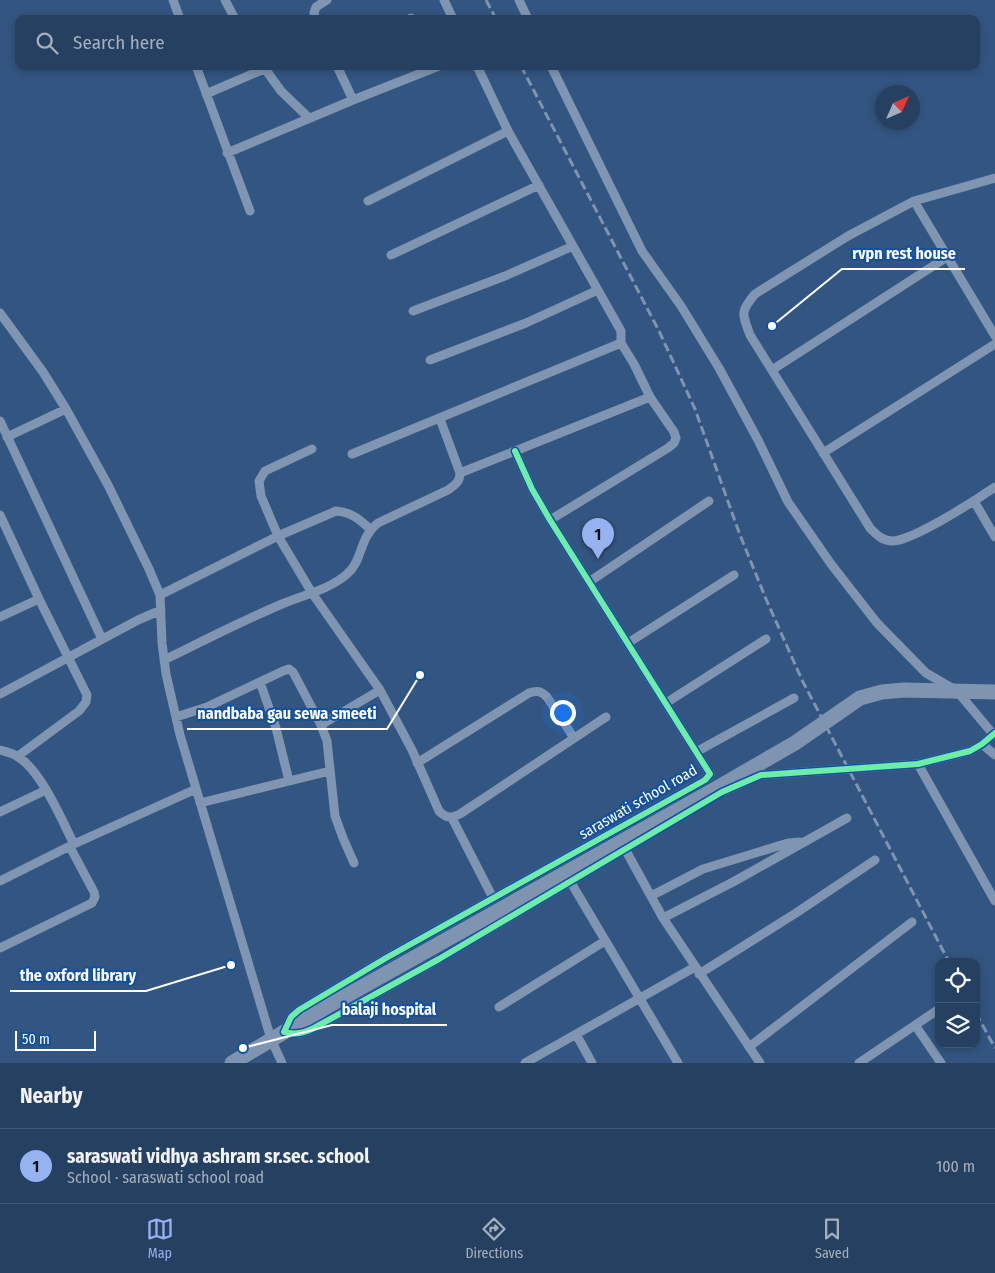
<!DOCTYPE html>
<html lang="en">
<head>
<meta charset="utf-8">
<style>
  :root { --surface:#264061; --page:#2e4767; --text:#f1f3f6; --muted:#a4afbd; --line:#425976; --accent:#95b2f1 }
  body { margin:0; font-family:"Fira Sans Condensed",sans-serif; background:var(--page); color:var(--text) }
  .controls { position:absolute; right:15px; bottom:15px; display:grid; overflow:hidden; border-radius:10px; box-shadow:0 2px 8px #0003 }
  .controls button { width:45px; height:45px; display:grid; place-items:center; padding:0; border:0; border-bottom:1px solid var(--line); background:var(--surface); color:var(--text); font:25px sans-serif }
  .compass { position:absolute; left:875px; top:85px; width:45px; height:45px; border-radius:50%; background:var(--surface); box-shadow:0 2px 8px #0003; rotate:45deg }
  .scale { position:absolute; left:15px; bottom:12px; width:81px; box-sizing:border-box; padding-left:5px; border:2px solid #fff; border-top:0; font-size:14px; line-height:18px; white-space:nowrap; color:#fff; -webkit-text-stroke:4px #1251a2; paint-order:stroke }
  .you { position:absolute; left:562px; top:712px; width:18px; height:18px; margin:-12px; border:4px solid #fff; border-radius:50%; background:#1a73e8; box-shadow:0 0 0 8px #1a73e833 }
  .badge { display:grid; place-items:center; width:32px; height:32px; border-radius:50%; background:var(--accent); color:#111; font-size:16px; font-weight:700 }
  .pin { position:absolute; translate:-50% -41px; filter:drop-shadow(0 1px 2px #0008) }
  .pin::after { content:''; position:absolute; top:26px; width:18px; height:15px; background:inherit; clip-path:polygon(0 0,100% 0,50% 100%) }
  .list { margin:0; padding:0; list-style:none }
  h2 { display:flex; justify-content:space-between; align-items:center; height:65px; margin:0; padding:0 20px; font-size:21px }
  h2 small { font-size:16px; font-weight:400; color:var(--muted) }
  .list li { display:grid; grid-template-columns:32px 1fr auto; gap:15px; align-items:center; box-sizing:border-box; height:75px; padding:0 20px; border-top:1px solid var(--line) }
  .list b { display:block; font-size:19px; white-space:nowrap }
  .list p { margin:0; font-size:16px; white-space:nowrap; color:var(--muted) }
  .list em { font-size:16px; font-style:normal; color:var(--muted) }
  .icon { flex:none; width:28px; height:28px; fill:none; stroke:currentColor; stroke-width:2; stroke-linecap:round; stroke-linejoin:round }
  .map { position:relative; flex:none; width:995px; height:1063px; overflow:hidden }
  .search { position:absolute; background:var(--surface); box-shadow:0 2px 8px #0003; left:15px; right:15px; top:15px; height:55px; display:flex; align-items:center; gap:12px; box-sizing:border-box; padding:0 18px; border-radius:10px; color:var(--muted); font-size:19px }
  .sheet { height:140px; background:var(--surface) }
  nav { display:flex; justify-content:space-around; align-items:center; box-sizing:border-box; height:70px; border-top:1px solid var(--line); background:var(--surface); font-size:14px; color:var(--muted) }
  nav a { display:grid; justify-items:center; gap:2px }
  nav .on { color:var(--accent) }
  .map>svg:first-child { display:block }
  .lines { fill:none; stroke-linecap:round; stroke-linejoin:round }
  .minor { stroke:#7f95b1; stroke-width:9 }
  .trunk { stroke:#7e94b0; stroke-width:15 }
  .rail { stroke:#7e94b0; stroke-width:3; stroke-dasharray:9 4; stroke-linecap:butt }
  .cycleway-casing { stroke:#1251a2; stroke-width:9 }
  .cycleway { stroke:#6deda7; stroke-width:6 }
  .labels { text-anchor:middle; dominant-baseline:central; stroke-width:4; stroke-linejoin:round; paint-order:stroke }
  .street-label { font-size:15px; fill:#fff; stroke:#1251a2 }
  .leader { fill:none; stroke:#fff; stroke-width:2 }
  .callout-dot { fill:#fff; stroke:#1251a2; stroke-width:2 }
  .callout-label { font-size:16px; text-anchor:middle; font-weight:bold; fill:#fff; stroke:#1251a2; stroke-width:4; stroke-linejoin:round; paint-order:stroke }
</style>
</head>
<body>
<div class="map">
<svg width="995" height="1063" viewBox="0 0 995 1063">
  <rect width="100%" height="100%" fill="#335581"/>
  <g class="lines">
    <!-- minor -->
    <path class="minor" d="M173 0 180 19
      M225 0 235 19
      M444 0 453 19
      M519 0 528 19
      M316 19 314 13 316 7 327 0
      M409 19 411 18
      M196 66 250 211
      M263 66 281 91 309 118
      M337 66 353 100
      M551 66 642 251 681 306 719 368 758 440 788 502 831 564 877 623 926 673 957 691 993 734
      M206 94 264 69
      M227 153 353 100 439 66
      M995 178 914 201 848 236 755 294C740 312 742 313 750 335L870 528C877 535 882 541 893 541 914 540 976 500 995 487
      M368 201 508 131
      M914 201 995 336
      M391 255 539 185
      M413 311 505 276 573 246
      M0 313 43 372 66 409 108 485 149 569 160 595 162 643 166 674 180 735 271 1039 282 1063
      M430 360 526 323 598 290
      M772 370 947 257
      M0 421 102 639
      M7 437 66 409
      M312 449 265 471 259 481 261 496 278 536 312 593 380 690 412 750 439 811C447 819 451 818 460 814L606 717
      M515 451 532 489 550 520 710 774 705 780 386 958 299 1010 291 1017 284 1032C296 1035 303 1033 314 1028L439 959 659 829
      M823 453 995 344
      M352 454 621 343V331L508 131 477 66
      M460 473 650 397
      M974 501 995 537
      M0 515 39 599 87 695 86 702 79 711 18 756
      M550 520 668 448 674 443 676 438 674 432 650 397 634 364 621 343
      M589 582 709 501
      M160 595 278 536 336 511C351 512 359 519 370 529
      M0 617 39 599
      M628 643 734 575
      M164 660C203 641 242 621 282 604 303 595 329 590 347 574 363 561 359 537 378 523L448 490C455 485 460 482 460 473L440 419
      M260 682 276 728 289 781
      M0 694 138 620 161 610
      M666 703 766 639
      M176 717 207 707 283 671 289 669 293 672 321 725 327 741 335 816 343 838 354 863
      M321 725 380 690
      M982 744 995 755
      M0 750C6 752 13 753 18 757 41 770 62 821 74 844
      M696 752 794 698
      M417 763 529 693C537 690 541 691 547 697L574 738
      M918 764 995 901
      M725 791 761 775 918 764 970 751 982 744 995 733
      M200 803 330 771
      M0 812 46 790
      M452 818 493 898
      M625 849 663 918 760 1063
      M0 881 74 844 196 789
      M570 881 678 1063
      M651 896 703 869 788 843 800 842
      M663 918 733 882 847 818
      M0 948 92 903 95 897 94 892 70 847
      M699 974 796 913 875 860
      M499 1007 605 941
      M915 1025 941 1063
      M576 1034 592 1063
      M749 1047 912 922
      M525 1063 695 967
      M859 1063 939 1009"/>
    <!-- trunk -->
    <path class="trunk" d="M232 1063 328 1006 710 792 795 743 860 698 882 692 904 690 995 692"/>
    <!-- rail -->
    <path class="rail" d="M486 0 496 19
      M521 66 659 331 695 409 740 535 766 599 802 680 949 962
      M976 1013 995 1048"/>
    <defs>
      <path id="cycleway" d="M515 451 532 489 550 520 710 774 705 780 386 958 299 1010 291 1017 284 1032C296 1035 303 1033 314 1028L439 959 722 792 761 775 918 764 970 751 982 744 995 733"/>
    </defs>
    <!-- cycleway casing -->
    <use href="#cycleway" class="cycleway-casing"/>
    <!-- cycleway -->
    <use href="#cycleway" class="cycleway"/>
  </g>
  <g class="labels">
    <!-- street labels -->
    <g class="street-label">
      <text transform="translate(638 802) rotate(-30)">saraswati school road</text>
    </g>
  </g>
  <!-- callouts -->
  <path class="leader" d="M772 326L842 269H965M420 675L387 729H187M231 965L146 991H10M243 1048L332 1025H447"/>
  <g class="callout-dot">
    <circle cx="772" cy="326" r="5"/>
    <circle cx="420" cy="675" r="5"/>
    <circle cx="231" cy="965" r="5"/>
    <circle cx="243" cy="1048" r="5"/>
  </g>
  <g class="callout-label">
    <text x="904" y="259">rvpn rest house</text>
    <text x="287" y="719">nandbaba gau sewa smeeti</text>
    <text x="78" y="981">the oxford library</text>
    <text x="389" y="1015">balaji hospital</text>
  </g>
</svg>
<div class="controls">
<button><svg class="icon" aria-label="locate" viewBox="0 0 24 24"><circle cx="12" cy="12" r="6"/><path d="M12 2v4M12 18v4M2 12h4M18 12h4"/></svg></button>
<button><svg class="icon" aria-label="layers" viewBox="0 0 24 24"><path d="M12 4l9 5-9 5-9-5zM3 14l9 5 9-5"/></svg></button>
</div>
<svg class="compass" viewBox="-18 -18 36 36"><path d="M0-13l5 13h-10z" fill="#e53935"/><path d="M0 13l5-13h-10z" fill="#a4afbd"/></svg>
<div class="scale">50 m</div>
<div class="you"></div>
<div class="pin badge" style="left:598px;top:559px">1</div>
<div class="search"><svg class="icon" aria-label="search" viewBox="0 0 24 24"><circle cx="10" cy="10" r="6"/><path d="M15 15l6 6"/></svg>Search here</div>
</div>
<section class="sheet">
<h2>Nearby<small></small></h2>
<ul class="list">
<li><span class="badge">1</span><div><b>saraswati vidhya ashram sr.sec. school</b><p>School · saraswati school road</p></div><em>100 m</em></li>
</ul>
</section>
<nav>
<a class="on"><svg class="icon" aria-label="map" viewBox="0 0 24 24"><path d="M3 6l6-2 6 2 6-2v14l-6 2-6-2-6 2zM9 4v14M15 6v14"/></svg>Map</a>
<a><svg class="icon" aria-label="directions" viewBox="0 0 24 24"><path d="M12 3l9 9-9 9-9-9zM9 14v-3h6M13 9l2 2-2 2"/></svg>Directions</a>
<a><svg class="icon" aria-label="saved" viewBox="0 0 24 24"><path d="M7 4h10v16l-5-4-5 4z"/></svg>Saved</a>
</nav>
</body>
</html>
